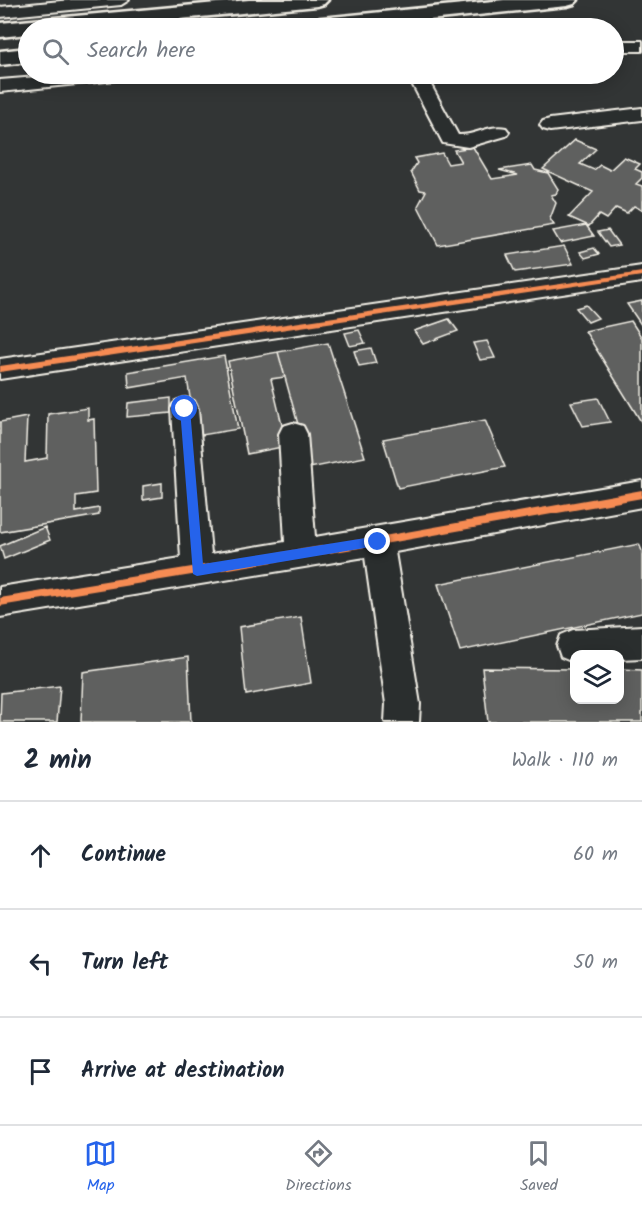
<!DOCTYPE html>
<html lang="en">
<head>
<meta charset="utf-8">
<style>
  :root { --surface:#fff; --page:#f2f2f3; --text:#1f2937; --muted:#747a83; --line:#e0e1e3; --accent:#2563eb }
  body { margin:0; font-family:Kalam,sans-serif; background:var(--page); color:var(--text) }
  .controls { position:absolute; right:18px; bottom:18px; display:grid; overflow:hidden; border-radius:12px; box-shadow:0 3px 15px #0003 }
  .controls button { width:54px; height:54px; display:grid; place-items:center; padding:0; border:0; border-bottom:2px solid var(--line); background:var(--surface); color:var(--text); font:30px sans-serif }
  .stop { position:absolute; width:18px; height:18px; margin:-14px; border:4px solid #2563eb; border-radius:50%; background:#fff }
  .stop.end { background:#2563eb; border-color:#fff; box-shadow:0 2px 6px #0008 }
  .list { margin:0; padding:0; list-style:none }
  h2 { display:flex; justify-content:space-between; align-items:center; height:78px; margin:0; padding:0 24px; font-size:26px }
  h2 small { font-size:20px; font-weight:400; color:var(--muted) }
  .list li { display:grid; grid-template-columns:39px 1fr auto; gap:18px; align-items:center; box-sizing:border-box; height:108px; padding:0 24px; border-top:2px solid var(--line) }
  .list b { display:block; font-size:22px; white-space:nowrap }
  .list em { font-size:20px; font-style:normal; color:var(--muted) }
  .icon { flex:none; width:33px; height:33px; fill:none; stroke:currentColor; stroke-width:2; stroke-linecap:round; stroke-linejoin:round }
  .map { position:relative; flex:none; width:642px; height:722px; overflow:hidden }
  .search { position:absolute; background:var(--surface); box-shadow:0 3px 15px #0003; left:18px; right:18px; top:18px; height:66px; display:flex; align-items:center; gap:15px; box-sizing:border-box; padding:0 21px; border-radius:33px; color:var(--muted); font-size:22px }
  .sheet { height:402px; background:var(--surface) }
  nav { display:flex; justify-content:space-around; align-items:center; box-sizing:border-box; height:84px; border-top:2px solid var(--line); background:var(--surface); font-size:16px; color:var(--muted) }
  nav a { display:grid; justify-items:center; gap:3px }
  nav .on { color:var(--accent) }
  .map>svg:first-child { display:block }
  .building { fill:#5f605f; stroke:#f4f1e8; stroke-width:1.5 }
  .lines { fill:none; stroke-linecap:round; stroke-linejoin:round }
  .minor-casing { stroke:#f4f1e8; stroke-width:4 }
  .highway-casing { stroke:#f4f1e8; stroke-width:5 }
  .minor { fill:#2a2d2e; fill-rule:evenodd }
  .highway { fill:#2a2d2e; fill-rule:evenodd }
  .cycleway-casing { stroke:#2a2d2e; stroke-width:3 }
  .cycleway { fill:#f68b52; fill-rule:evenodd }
  .route { fill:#2563eb }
</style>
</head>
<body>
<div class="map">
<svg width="642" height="722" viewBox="0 0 642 722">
  <rect width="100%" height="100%" fill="#323535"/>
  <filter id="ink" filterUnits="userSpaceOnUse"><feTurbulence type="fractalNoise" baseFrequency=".0167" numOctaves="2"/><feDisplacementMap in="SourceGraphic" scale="12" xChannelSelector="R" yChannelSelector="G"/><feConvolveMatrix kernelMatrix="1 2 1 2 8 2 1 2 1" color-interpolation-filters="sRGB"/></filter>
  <g filter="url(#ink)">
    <!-- building -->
    <path class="building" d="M575 140 596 149 580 164 594 170 600 165 610 170 624 157 640 164 635 169 642 172V178L636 184 642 186V210L634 206 627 213 616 208 606 219 599 215 589 226 569 217 593 192 543 169Z
      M473 147 492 179 518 175 499 170 532 165 535 170 548 173 558 189 556 194 551 195 556 203 550 219 554 225 438 245 418 206 426 191 420 190 411 172 417 163 414 158 442 153 448 164 461 162 454 150Z
      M586 225 594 236 560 243 553 231Z
      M608 230 619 245 609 247 598 232Z
      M564 246 573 264 515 272 507 255Z
      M594 248 599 254 585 258 580 252Z
      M642 301V326L627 304Z
      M586 305 598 318 588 322 576 308Z
      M449 319 458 331 423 344 414 331Z
      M631 321 642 338V423L585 331Z
      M359 330 365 343 350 346 345 333Z
      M487 341 495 358 480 360 473 343Z
      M328 343 365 457 310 468 278 352Z
      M371 348 376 363 359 366 354 351Z
      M278 352 285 377 271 379 287 446 247 454 228 361Z
      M224 356 238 429 196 436 187 378 129 388 128 372Z
      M171 398V413L127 417 128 403Z
      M598 398 610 422 583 426 571 402Z
      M88 408V420L94 419 96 493 76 496V512L99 508V515L0 532V422L27 417 25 462 47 458 48 414Z
      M485 420 505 467 398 488 383 439Z
      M162 483V497L143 500V486Z
      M45 527 50 540 4 559 0 546Z
      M639 544 642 551V613L460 651 438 584Z
      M301 617 311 683 246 695 239 627Z
      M188 657 191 722H81L83 672Z
      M482 668 574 669V700H620V669L642 670V722H488Z
      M60 686 57 722H0L1 693Z"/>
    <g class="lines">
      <defs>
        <path id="minor" d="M71 0H129L121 5 0 17V7Z
          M614 41H642V51H614Z
          M74 74H135L132 78 126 79 0 92V80Z
          M407 74H425L458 135C474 136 490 124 506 128L509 132 506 136 468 147 443 143Z
          M642 108V120L550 131 543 129 540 125 543 121 550 119Z
          M642 266V282L0 379V359Z
          M185 398 194 401 198 409 211 554 285 542 279 434 283 426 293 423 303 426 307 434 315 537 642 481V507L395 552 420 704 419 722H385L386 704 365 557 0 617V587L181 558 172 409 176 401Z
          M642 626V658L620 659V654H574L573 662 561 657 557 646 561 635 573 630Z"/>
        <path id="highway" d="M249 0H328L324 4 317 6 85 28H28V34L0 37V23Z
          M504 0H578L574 4 567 6 351 28H280L283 23 291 21Z
          M28 48V62L0 65V51Z"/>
      </defs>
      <!-- minor casing -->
      <use href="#minor" class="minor-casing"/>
      <!-- highway casing -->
      <use href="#highway" class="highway-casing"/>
      <!-- minor -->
      <use href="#minor" class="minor"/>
      <!-- highway -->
      <use href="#highway" class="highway"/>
      <defs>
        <path id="cycleway" d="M642 272V276L0 372V366Z
          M642 490V498L378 545 0 606V598L378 537Z"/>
      </defs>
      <!-- cycleway casing -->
      <use href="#cycleway" class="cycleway-casing"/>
      <!-- cycleway -->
      <use href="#cycleway" class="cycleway"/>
    </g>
  </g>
  <!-- route -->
  <path class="route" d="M185 405 190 409 203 564 378 536 382 538V545L197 576 193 574 180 409Z"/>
</svg>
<div class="controls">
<button><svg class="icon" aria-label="layers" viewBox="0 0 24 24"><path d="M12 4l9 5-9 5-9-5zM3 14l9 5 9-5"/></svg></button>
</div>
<div class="stop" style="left:185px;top:409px"></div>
<div class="stop end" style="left:378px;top:542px"></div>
<div class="search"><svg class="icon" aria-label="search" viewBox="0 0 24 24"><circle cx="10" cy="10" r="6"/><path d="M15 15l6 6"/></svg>Search here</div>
</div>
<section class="sheet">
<h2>2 min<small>Walk · 110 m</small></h2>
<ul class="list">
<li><svg class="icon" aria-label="ahead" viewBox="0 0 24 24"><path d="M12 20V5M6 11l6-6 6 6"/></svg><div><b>Continue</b></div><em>60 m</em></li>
<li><svg class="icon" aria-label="left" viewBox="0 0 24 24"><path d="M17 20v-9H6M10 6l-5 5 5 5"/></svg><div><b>Turn left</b></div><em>50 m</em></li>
<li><svg class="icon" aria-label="arrive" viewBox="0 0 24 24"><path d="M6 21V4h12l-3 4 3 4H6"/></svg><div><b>Arrive at destination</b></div></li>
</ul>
</section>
<nav>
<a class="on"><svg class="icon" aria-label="map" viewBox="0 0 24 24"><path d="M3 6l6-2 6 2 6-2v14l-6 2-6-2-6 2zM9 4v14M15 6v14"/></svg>Map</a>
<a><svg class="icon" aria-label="directions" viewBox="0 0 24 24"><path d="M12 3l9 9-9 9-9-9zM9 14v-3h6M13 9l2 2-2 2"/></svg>Directions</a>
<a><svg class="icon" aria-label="saved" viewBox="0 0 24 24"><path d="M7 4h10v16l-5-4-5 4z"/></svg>Saved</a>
</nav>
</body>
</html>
